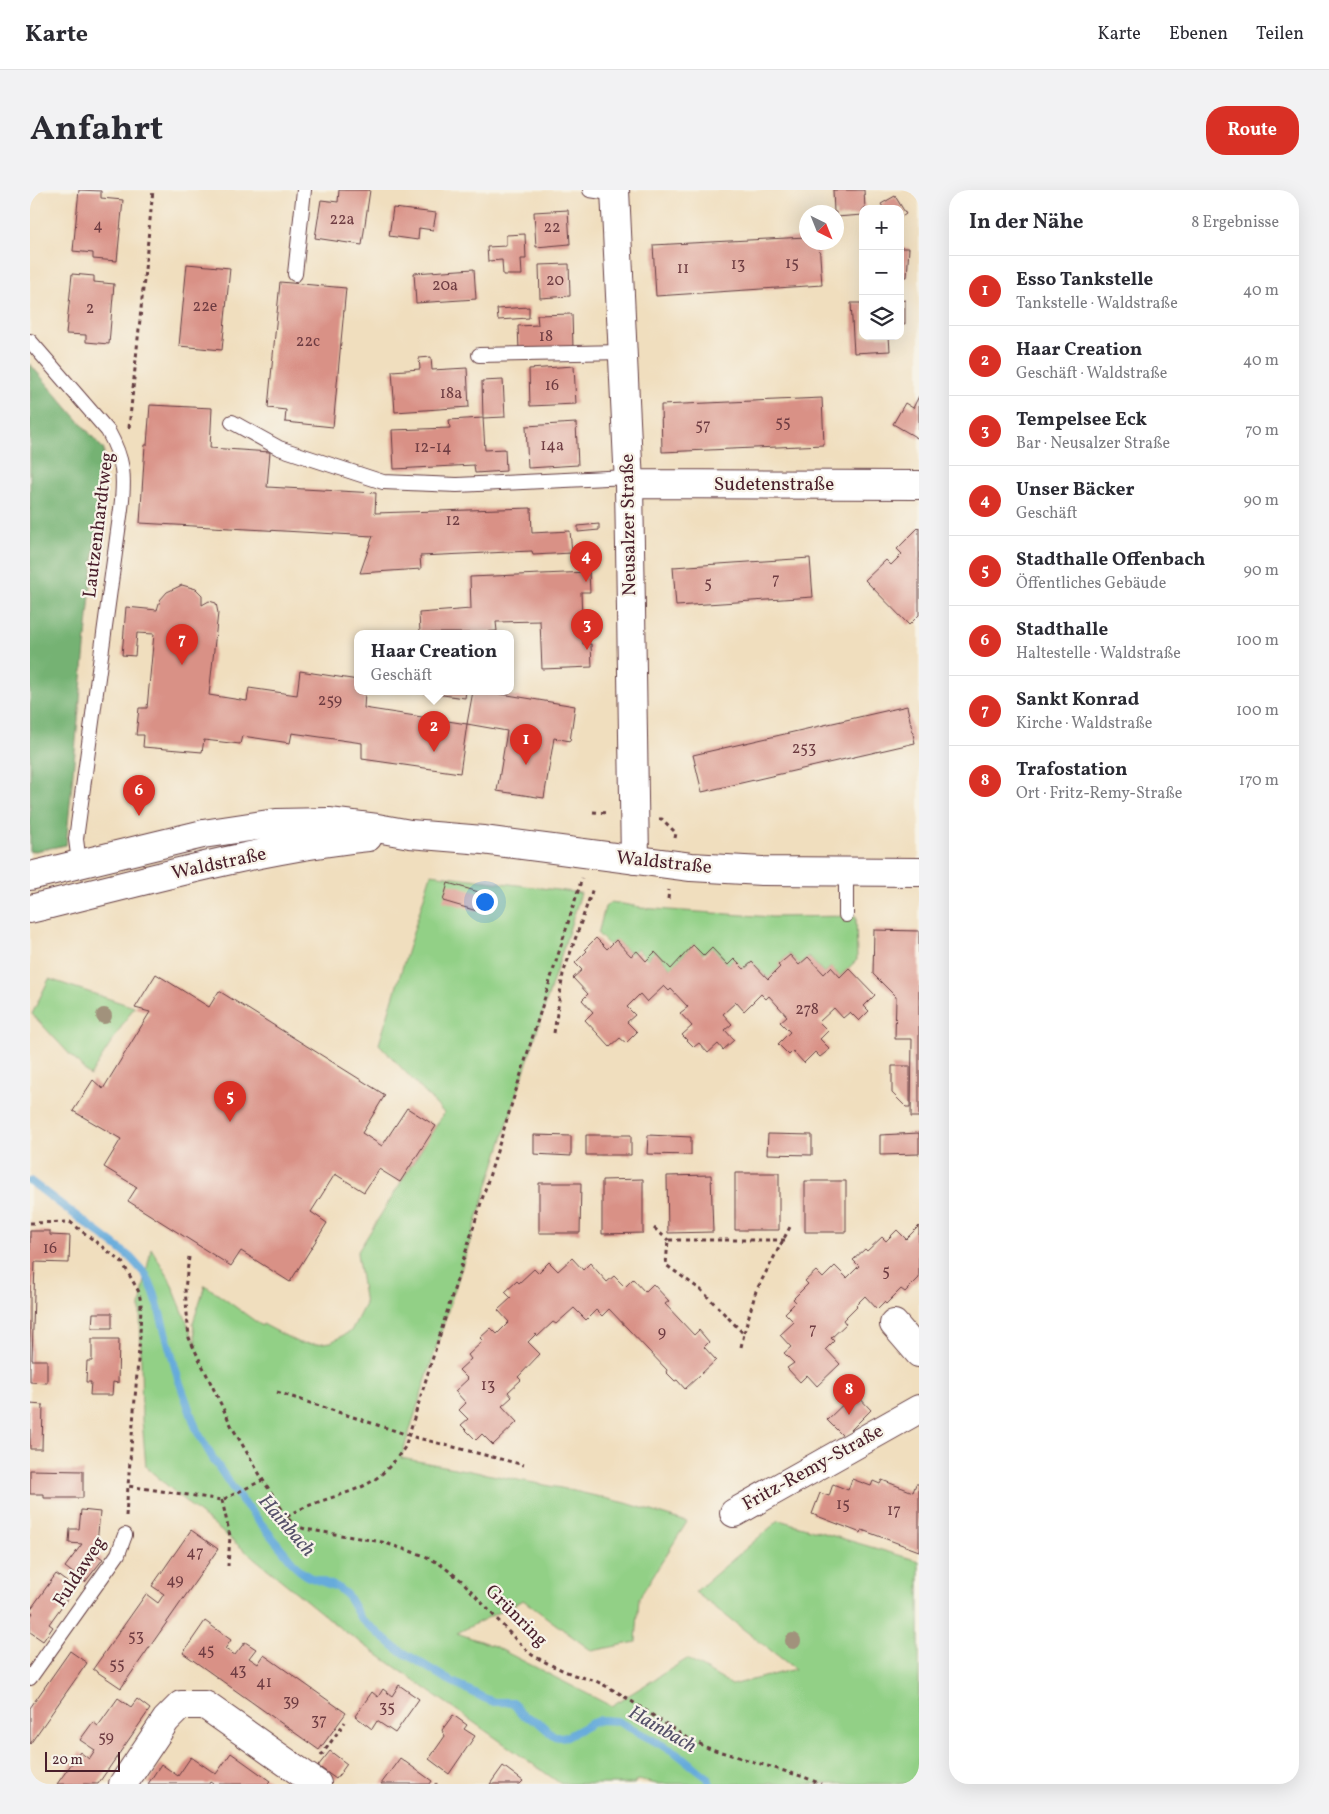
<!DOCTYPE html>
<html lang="de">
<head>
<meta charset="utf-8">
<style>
  :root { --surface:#fff; --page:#f2f2f3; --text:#2b2b33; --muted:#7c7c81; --line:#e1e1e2; --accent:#d93025 }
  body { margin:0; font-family:Vollkorn,serif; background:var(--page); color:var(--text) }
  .controls { position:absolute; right:15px; top:15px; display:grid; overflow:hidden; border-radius:10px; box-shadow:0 5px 20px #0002 }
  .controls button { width:45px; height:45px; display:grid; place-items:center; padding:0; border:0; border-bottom:1px solid var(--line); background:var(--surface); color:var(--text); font:25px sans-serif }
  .compass { position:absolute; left:769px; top:15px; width:45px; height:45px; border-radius:50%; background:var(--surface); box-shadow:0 5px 20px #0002; rotate:137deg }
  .scale { position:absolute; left:15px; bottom:12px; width:75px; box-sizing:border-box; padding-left:5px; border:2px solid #4a1f2b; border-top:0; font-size:14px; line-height:18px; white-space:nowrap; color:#4a1f2b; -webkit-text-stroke:4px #f7f3e8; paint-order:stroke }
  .you { position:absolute; left:454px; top:711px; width:18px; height:18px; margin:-12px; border:4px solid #fff; border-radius:50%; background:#1a73e8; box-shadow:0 0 0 8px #1a73e833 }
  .badge { display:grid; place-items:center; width:32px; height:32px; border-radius:50%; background:var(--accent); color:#fff; font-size:16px; font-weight:700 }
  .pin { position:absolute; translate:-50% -41px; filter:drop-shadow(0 1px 2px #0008) }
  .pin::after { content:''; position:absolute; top:26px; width:18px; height:15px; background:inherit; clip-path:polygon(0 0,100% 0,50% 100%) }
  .popup { position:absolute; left:324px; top:440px; width:160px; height:65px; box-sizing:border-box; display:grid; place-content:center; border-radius:10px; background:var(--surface); filter:drop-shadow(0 1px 4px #0005); font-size:16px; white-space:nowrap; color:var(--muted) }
  .popup b { font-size:19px; color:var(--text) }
  .popup::after { content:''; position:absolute; left:50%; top:100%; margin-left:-10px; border:10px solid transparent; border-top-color:var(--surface) }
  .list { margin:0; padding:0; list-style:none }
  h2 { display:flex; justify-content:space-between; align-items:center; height:65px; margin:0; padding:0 20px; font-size:21px }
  h2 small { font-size:16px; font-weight:400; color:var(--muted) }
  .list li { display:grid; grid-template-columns:32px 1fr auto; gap:15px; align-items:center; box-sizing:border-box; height:70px; padding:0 20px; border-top:1px solid var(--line) }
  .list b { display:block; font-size:19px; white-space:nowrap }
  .list p { margin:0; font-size:16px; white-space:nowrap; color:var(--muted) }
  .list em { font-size:16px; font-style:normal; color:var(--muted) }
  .icon { flex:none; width:28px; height:28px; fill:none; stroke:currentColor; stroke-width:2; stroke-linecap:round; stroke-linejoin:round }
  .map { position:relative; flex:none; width:889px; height:1594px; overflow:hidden; border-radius:20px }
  header { display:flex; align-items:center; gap:30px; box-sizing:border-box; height:70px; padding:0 25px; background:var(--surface); border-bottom:1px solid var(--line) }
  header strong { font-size:24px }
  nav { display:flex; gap:28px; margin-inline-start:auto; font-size:18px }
  .intro { display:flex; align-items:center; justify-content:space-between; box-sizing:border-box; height:120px; padding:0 30px }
  h1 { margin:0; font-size:35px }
  .button { padding:12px 22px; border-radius:20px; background:var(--accent); color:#fff; font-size:18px; font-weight:700 }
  main { display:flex; gap:30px; padding:0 30px }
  aside { flex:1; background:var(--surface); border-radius:20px; box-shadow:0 5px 20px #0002 }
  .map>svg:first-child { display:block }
  .green { fill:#92d086; stroke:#6e7858 }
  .forest { fill:#75b273; stroke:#60684f }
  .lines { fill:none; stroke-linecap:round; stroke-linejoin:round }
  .stream { stroke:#66abdb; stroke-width:8 }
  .building { fill:#d99186 }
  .lane-casing { stroke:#633c41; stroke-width:16 }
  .street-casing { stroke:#633c41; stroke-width:30 }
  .secondary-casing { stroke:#633c41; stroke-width:30 }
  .path { stroke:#633c41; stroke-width:3; stroke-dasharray:4 4; stroke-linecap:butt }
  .lane { stroke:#fff; stroke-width:14 }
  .street { stroke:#fff; stroke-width:28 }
  .secondary { stroke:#fff; stroke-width:28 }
  .tree { fill:#a1927c }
  .labels { text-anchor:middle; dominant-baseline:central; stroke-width:4.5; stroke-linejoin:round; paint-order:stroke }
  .number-label { font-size:16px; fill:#6e3c42 }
  .street-label { font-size:19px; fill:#4a1f2b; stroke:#f7f3e8 }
  .water-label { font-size:20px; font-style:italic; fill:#545069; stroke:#f7f3e8 }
</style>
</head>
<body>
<header>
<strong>Karte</strong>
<nav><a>Karte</a><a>Ebenen</a><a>Teilen</a></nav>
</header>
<div class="intro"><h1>Anfahrt</h1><a class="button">Route</a></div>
<main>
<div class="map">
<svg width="889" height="1594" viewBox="0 0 889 1594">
  <rect width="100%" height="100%" fill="#f7f3e8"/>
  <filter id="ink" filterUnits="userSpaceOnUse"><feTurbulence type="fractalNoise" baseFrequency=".02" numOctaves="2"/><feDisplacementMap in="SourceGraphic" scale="10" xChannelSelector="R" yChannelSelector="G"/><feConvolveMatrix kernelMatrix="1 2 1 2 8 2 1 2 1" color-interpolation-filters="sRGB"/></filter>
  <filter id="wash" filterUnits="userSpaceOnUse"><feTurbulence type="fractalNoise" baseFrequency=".0096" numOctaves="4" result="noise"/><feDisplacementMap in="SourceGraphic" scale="20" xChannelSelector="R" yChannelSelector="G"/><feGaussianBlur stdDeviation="1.12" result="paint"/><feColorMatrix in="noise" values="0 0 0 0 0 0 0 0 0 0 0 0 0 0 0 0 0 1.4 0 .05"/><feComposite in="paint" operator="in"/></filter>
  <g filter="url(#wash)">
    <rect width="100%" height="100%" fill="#f0debe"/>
    <!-- green -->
    <path class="green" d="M401 684 551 703 371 1268 531 1298 596 1313 657 1332 609 1408 606 1452 562 1461 493 1410 427 1443 464 1456 581 1516 657 1469 702 1495 765 1479 665 1402 749 1330 889 1371V1594H627L607 1590 604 1594H531L310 1438 164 1319 116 1277 112 1230 110 1116 121 1058 139 1088 167 1157 163 1133 175 1095 232 1136 233 1134 269 1153 286 1154 301 1152 321 1141 335 1114 327 1063 414 923 349 854Z
      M581 712 610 717V718L742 727 826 726 827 770 810 786 801 777 794 783 778 766 770 774 759 764 748 775 750 777 738 788 722 771 714 779 704 769 698 774 682 757 673 764 664 754 641 778 625 761 617 769 607 759 601 764 586 750 579 755 568 744 575 717Z
      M19 789 104 817 60 886 2 824Z"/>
    <!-- forest -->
    <path class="forest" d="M0 174 74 260 36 655 0 662Z"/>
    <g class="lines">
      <!-- stream -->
      <path class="stream" d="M0 991 85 1055 100 1067 116 1085 124 1102 148 1188 167 1241 182 1267 206 1303 269 1380 279 1387 307 1397 317 1405 331 1429 366 1458 415 1488 454 1508 464 1512H483L491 1524 508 1532 524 1546 530 1547 538 1546 562 1533 571 1530 587 1531 645 1562 678 1588 680 1594"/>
    </g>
    <g id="blocks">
      <!-- building -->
      <path class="building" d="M49 0 71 1V8L93 10 87 71 63 69V63L43 61Z
        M309 0H340L332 55 285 48 291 10 308 12Z
        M803 0H834L835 19H833V25L806 27V22H804Z
        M865 6 876 24 870 28V19H854L851 14Z
        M363 18 406 23 403 40 389 38 388 50 359 46Z
        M538 20 540 54 506 57 504 22Z
        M495 44 496 69H491L492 85H473L472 70 458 71 457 57 476 56V45Z
        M776 47V52H789L792 95 626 106 623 55Z
        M870 58H879L877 87H870Z
        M157 74 200 78 192 160 149 156Z
        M539 74 540 106 510 108 509 75Z
        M444 79 446 109 386 113 384 83Z
        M42 84 64 86V92L84 94 79 154 56 152V145L36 144Z
        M250 92 316 98 303 237 255 232 256 220 238 218Z
        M875 110V134H870V111Z
        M821 113H833V146H859L860 161 824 163Z
        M499 117V128L468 130 467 119Z
        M542 124 543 158 489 160 488 136 508 135 507 125Z
        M401 167 402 180 437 178 439 217 365 222 362 181 390 179 389 168Z
        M544 176 546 214 500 216 499 179Z
        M473 190 475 227 453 228 455 260 475 259 476 281 445 283 444 275 364 279 362 240 420 238 419 230 453 228 452 191Z
        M889 206V249L863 234 875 213 883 218Z
        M792 208 794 255 632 262 631 215Z
        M120 215 182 218 180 258 240 262 237 297 346 303 345 323 501 318 502 343 540 341 542 363 503 365 502 361 390 366 391 379 330 383 343 346 110 333 115 255H117Z
        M546 233 548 275 498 278 496 236Z
        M569 334V340L548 342V336Z
        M889 337V425L879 435 835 390 856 370 861 375 872 364 867 359Z
        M780 368 783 407 646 416 643 377Z
        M559 382 560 402H551L553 454H561L562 477 512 479 510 431 466 432 467 441 439 443H390L389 423 441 419 440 387Z
        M152 395 166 399 172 405V415L179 411 186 413 188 423 179 505 217 511 219 498 267 505 270 481 328 490V501H335L334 518 437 534 430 583 332 569V553L262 543 260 553 212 546 210 554 174 550 172 562 113 557 114 545H106L109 518H117L124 444 107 443 105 466 92 465 96 417 127 420 130 410 137 402Z
        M398 501H436L435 508 398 503Z
        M443 501H453L545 516 540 551 524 548 514 608 467 601 477 541 437 534Z
        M877 516 885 553 672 602 663 565Z
        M418 693 452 703 447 721 413 711Z
        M844 740 889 741V927H881L882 849H865L866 807 843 784Z
        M566 748 577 759 586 750 601 766 607 761 616 771 625 762 641 779 663 755 674 766 682 758 698 775 704 769 714 779 722 772 738 789 750 777 748 775 760 765 769 775 778 767 794 784 801 777 810 787 819 778 845 805 834 816 839 821 829 831 820 822 813 828 804 818 789 832 798 841 790 849 800 859 790 867 785 862 774 873 763 861 759 865 748 854 760 842 750 832 757 826 739 806 736 809 731 804 714 821 706 812 693 824 702 834 695 840 704 850 693 860 688 854 678 863 669 853 664 857 652 845 662 836 650 823 658 817 641 799 639 801 634 796 617 812 610 804 597 817 605 825 597 832 607 842 596 853 590 848 580 857 555 830 563 822 552 810 558 804 543 788 552 780 545 773 557 761 555 759Z
        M126 784 179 817 189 801 355 905 332 943 352 956 377 918 406 936 370 992 349 979 334 1002 305 984 281 1022 297 1033 260 1092 211 1061 201 1076 98 1011 107 997 74 977 91 949 43 921 63 890 73 899 120 822 105 818Z
        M862 876H880V917H876L862 903Z
        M889 943V964L850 965V945Z
        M738 944 782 945V965L737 964Z
        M504 945 541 946V966L504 964Z
        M556 945H601V965H556Z
        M618 945 661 947V965L617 964Z
        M705 983H749V1040H705Z
        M681 985 683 1042 638 1043 637 986Z
        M613 989V1043L572 1044V990Z
        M775 991H816V1042H775Z
        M509 993H551L550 1043H509Z
        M889 1036V1088L875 1102 871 1099 856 1114 854 1112 847 1119 835 1106 826 1115 827 1116 813 1130 816 1134 801 1148 804 1151 796 1159 810 1174 787 1196 777 1185 770 1192 757 1178 764 1173 754 1163 761 1157 750 1145 764 1132 755 1123 766 1112 763 1109 778 1094 775 1091 786 1081 793 1088 805 1076 817 1088 829 1076 823 1070 835 1059 837 1061 852 1047 856 1051 867 1040 876 1049Z
        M0 1041H20V1045L40 1046 39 1073 5 1072 2 1170H17V1193L0 1192Z
        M542 1068 553 1080 560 1073 577 1092 584 1086 595 1097 603 1089 615 1102 623 1094 639 1111 635 1114 664 1145 669 1140 679 1152 674 1157 686 1170 655 1199 647 1190 645 1191 636 1182 637 1180 579 1119 572 1126 566 1120 556 1130 544 1118 526 1134 523 1132 508 1146 506 1144 498 1152 510 1164 488 1187 491 1190 478 1202 482 1207 472 1216 487 1232 463 1255 452 1244 446 1250 431 1235 438 1229 429 1220 436 1213 425 1201 438 1189 429 1180 441 1169 438 1165 453 1151 450 1148 461 1138 467 1144 479 1132 468 1120 481 1108 475 1102 487 1091 489 1093 504 1079 508 1083 519 1072 528 1081Z
        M63 1123H82V1138H62Z
        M62 1149H89L88 1193 83 1192 82 1205H60L61 1192H56L57 1171H62Z
        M825 1203 841 1220 814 1247 797 1230Z
        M0 1214 13 1215 12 1259H0Z
        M0 1280 53 1281V1308H14V1304H0Z
        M822 1289 841 1296 843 1291 850 1294 852 1290 883 1302 886 1294H889V1361L832 1340 831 1343 782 1324 790 1303 799 1306 803 1294 818 1300Z
        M51 1320 70 1322 66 1364 73 1369 55 1392 35 1377 52 1354 39 1353 40 1339H49Z
        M161 1340 188 1359 91 1498 63 1479 116 1404 128 1413 134 1404 122 1396Z
        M26 1384 45 1398 19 1434 23 1437 13 1451 0 1442V1427L3 1423 0 1420Z
        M175 1431 201 1450 195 1459 205 1465 215 1452 226 1459 219 1468 228 1474 234 1465 316 1523 289 1560 153 1463Z
        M40 1461 57 1473 0 1554V1518Z
        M369 1495 389 1509 365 1543 347 1531 342 1539 325 1526 342 1502 348 1507 353 1499 362 1506Z
        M88 1508 101 1517 107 1509 120 1519 68 1594H27L50 1562 59 1569 65 1560 50 1550 63 1532 68 1536Z
        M423 1525 437 1535 434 1539 445 1546 419 1584 399 1569 415 1546 412 1540Z
        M300 1561 317 1574 306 1589 288 1576Z
        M201 1563 240 1591 237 1594H183L180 1592 179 1594H118L131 1574 148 1586 161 1567 186 1584Z
        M370 1568 402 1591 400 1594H351Z
        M473 1576 493 1591 490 1594H460Z"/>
    </g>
  </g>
  <g filter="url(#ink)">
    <use href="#blocks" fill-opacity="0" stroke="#633c41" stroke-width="1"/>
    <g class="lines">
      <defs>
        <path id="lane" d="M560 0 586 4
          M265 84 274 0
          M0 151 78 241C94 270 95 287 91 319L46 649 49 673
          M449 165 593 162
          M202 232 249 258 353 292 427 295 598 287
          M816 682V725
          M0 1488 88 1364 95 1345"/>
        <path id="street" d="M585 0 599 294 605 670
          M599 294 889 295
          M864 1134 889 1163
          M704 1323 889 1219
          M93 1594 136 1530 151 1515H175L287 1594"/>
        <path id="secondary" d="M0 686 173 644 246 633 299 632 347 638 380 644 453 650 661 677 732 681 889 682
          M0 719C112 692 224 659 338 647"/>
      </defs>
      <!-- lane casing -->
      <use href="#lane" class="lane-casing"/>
      <!-- street casing -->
      <use href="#street" class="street-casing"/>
      <!-- secondary casing -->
      <use href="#secondary" class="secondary-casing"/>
      <!-- path -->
      <path class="path" d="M99 238 123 0
        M563 622 578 623
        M629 629H632L646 643 645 648
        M638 709 639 700
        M524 843 533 784 563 698
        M0 1033 40 1032 92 1072 109 1102 111 1114 110 1146 98 1296 192 1310 233 1290
        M624 1038 638 1050
        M159 1067 155 1099 159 1148 202 1237 233 1290 257 1327 264 1335 275 1339 352 1352 395 1366 410 1374 432 1391 488 1452 502 1465 523 1476 544 1485 566 1491 589 1503 654 1546 678 1558 774 1587 791 1594
        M714 1143 726 1101 760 1037
        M711 1157 714 1144 671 1100 636 1075 638 1050H755
        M247 1202 384 1247 494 1275
        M192 1310 200 1346 198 1376
        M96 1326 98 1296
        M257 1327C279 1312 305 1308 329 1298 349 1290 363 1274 375 1257L552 688
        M291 1566 315 1532
        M406 1594V1593"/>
      <!-- lane -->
      <use href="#lane" class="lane"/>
      <!-- street -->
      <use href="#street" class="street"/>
      <!-- secondary -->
      <use href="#secondary" class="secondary"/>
    </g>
    <!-- trees -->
    <g class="tree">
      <circle cx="74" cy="826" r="8"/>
      <circle cx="763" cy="1451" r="8"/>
    </g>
  </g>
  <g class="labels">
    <!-- number labels -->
    <g class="number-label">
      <text x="312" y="30">22a</text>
      <text x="68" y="36">4</text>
      <text x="522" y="38">22</text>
      <text x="762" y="74">15</text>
      <text x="708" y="75">13</text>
      <text x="653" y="79">11</text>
      <text x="525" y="91">20</text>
      <text x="415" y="96">20a</text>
      <text x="175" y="117">22e</text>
      <text x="60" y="119">2</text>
      <text x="516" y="147">18</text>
      <text x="278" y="152">22c</text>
      <text x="522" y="196">16</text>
      <text x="421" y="204">18a</text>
      <text x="753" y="233">55</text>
      <text x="673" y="236">57</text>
      <text x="522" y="256">14a</text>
      <text x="403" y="258">12-14</text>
      <text x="423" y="331">12</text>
      <text x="746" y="390">7</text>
      <text x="678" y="394">5</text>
      <text x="300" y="511">259</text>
      <text x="774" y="559">253</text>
      <text x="777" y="820">278</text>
      <text x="20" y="1059">16</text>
      <text x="856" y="1082">5</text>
      <text x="783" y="1140">7</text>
      <text x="632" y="1143">9</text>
      <text x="458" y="1196">13</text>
      <text x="813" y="1315">15</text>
      <text x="864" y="1321">17</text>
      <text x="165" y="1363">47</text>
      <text x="145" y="1391">49</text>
      <text x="106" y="1447">53</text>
      <text x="176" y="1461">45</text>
      <text x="87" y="1475">55</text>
      <text x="208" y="1481">43</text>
      <text x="234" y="1493">41</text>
      <text x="261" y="1512">39</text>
      <text x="357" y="1518">35</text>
      <text x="289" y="1531">37</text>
      <text x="76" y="1548">59</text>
    </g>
    <!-- street labels -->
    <g class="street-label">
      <text x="744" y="295">Sudetenstraße</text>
      <text transform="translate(69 335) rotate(-83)">Lautzenhardtweg</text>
      <text transform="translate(599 335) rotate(-91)">Neusalzer Straße</text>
      <text transform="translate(634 673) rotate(6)">Waldstraße</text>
      <text transform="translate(189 674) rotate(-12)">Waldstraße</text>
      <text transform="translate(783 1278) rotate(-29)">Fritz-Remy-Straße</text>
      <text transform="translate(50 1382) rotate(-57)">Fuldaweg</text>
      <text transform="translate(486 1426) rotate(45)">Grünring</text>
    </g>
    <!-- water labels -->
    <g class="water-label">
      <text transform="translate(256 1336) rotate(49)">Hainbach</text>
      <text transform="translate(632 1540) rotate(30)">Hainbach</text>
    </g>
  </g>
</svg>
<div class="controls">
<button>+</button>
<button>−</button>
<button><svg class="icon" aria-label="layers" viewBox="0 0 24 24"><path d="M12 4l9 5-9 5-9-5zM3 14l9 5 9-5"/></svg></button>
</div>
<svg class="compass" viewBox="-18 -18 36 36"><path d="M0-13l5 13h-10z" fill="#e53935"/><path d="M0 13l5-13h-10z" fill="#7c7c81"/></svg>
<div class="scale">20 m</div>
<div class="you"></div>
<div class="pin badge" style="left:496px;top:575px">1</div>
<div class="pin badge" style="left:404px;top:562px">2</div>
<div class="popup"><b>Haar Creation</b>Geschäft</div>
<div class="pin badge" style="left:557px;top:460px">3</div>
<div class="pin badge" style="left:556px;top:392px">4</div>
<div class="pin badge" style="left:200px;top:932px">5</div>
<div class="pin badge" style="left:109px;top:626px">6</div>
<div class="pin badge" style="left:152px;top:475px">7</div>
<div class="pin badge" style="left:819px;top:1225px">8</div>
</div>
<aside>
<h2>In der Nähe<small>8 Ergebnisse</small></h2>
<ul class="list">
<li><span class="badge">1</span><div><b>Esso Tankstelle</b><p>Tankstelle · Waldstraße</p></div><em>40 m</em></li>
<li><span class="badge">2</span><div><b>Haar Creation</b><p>Geschäft · Waldstraße</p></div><em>40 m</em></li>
<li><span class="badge">3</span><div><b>Tempelsee Eck</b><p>Bar · Neusalzer Straße</p></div><em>70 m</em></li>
<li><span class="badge">4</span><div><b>Unser Bäcker</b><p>Geschäft</p></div><em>90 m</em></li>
<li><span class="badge">5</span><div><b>Stadthalle Offenbach</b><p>Öffentliches Gebäude</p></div><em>90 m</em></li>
<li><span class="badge">6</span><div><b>Stadthalle</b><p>Haltestelle · Waldstraße</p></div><em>100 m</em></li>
<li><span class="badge">7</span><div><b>Sankt Konrad</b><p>Kirche · Waldstraße</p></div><em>100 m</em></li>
<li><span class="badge">8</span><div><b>Trafostation</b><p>Ort · Fritz-Remy-Straße</p></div><em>170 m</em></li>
</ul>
</aside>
</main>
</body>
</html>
